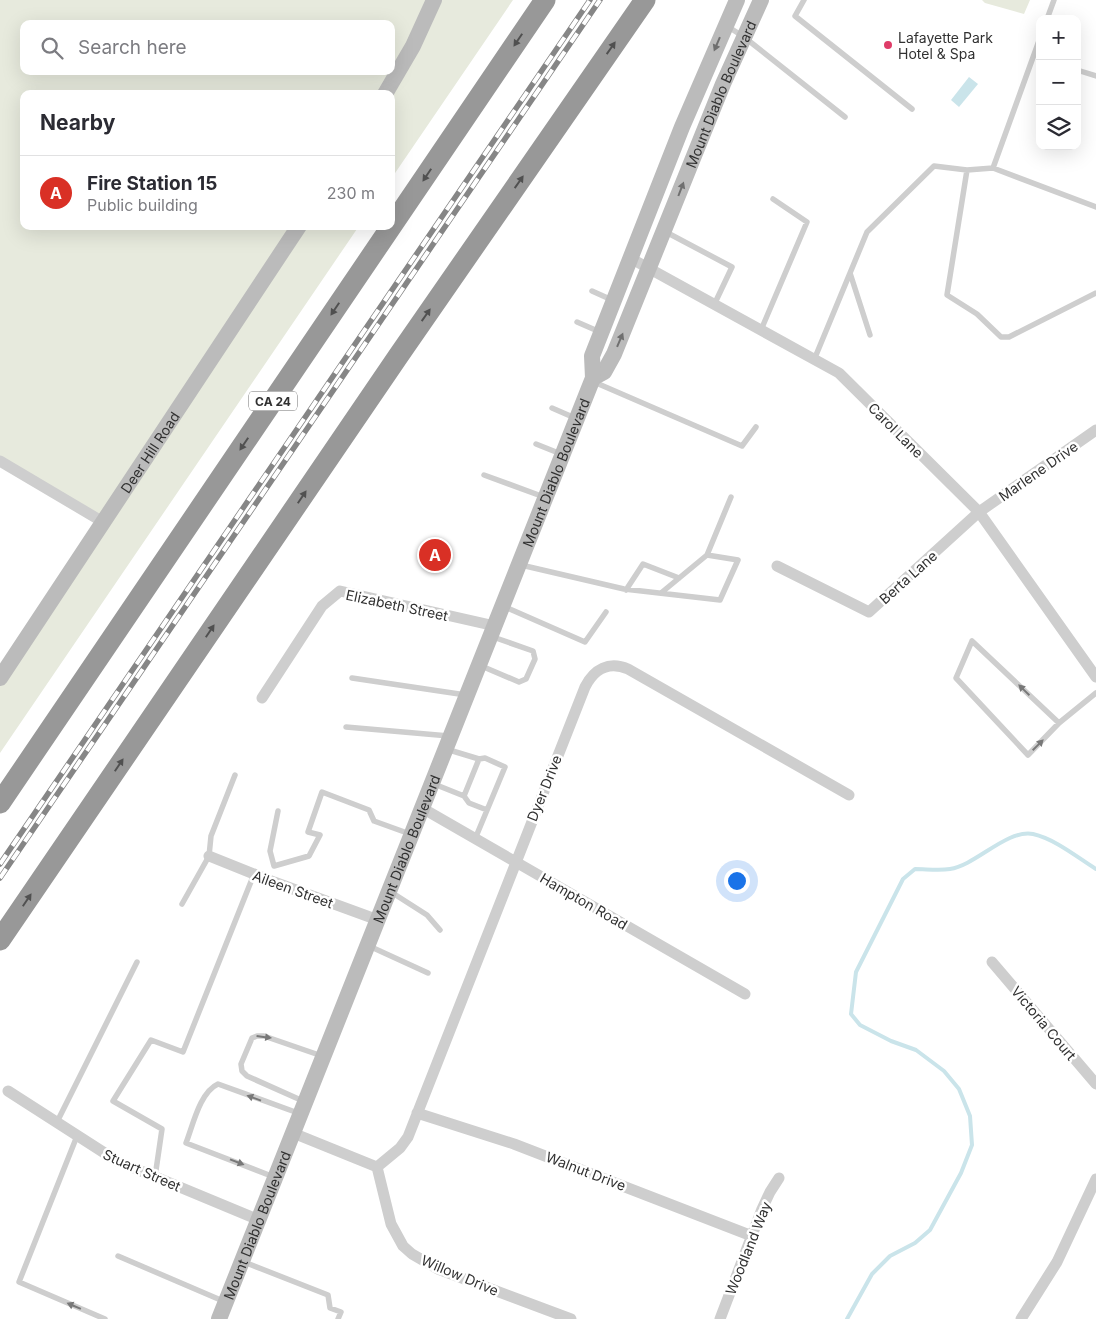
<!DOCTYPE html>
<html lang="en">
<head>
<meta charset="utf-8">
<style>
  :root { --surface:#fff; --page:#f2f2f3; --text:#2b2b33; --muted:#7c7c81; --line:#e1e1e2; --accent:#d93025 }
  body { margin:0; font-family:Inter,sans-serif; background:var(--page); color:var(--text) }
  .controls { position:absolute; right:15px; top:15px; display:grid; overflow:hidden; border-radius:10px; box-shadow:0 5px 20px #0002 }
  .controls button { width:45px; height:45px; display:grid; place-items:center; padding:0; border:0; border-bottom:1px solid var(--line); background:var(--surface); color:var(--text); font:25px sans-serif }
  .you { position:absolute; left:736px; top:880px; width:18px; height:18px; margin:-12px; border:4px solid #fff; border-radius:50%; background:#1a73e8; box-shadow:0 0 0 8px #1a73e833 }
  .badge { display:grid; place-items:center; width:32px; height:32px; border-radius:50%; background:var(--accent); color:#fff; font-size:16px; font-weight:700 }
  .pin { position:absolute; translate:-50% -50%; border:2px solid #fff; box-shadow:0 1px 5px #0006 }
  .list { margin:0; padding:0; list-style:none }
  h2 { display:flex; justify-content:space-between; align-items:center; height:65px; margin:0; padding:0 20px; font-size:21px }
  h2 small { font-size:16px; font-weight:400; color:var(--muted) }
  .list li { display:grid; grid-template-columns:32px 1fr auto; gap:15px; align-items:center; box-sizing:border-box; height:75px; padding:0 20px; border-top:1px solid var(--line) }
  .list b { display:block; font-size:19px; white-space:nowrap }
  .list p { margin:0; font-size:16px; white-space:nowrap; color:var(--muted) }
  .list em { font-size:16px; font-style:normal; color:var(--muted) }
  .icon { flex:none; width:28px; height:28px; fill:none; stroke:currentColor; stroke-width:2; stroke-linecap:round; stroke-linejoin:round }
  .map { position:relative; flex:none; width:1096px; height:1319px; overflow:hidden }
  .search { position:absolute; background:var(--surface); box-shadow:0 5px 20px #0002; left:20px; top:20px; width:375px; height:55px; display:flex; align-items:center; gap:12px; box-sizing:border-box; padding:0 18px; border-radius:10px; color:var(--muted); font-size:19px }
  .panel { position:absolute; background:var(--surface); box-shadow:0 5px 20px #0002; left:20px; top:90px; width:375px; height:140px; border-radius:10px }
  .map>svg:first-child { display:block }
  .green { fill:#e7eadd; fill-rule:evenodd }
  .water { fill:#cae4ea }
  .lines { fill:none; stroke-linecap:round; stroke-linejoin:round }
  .stream { stroke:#cae4ea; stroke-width:4 }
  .lane { stroke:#cecece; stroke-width:5.5 }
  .street { stroke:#cecece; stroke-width:11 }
  .secondary { stroke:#bbb; stroke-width:16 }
  .highway { stroke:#989898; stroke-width:21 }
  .rail-casing { stroke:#868686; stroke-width:5.5 }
  .rail { stroke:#fff; stroke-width:4; stroke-dasharray:11; stroke-linecap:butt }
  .oneway { fill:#505050 }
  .oneway2 { fill:#6f6f6f }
  .oneway3 { fill:#787878 }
  .poi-dot { fill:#df3c68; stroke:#fff; stroke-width:2 }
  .labels { text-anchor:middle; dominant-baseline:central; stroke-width:5; stroke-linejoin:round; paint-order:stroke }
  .shield { fill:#fff; stroke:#6f6f6f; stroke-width:1 }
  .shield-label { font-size:12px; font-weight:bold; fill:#313131 }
  .poi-label { font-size:14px; fill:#313131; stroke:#fff; text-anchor:start }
  .street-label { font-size:14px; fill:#313131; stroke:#fff }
</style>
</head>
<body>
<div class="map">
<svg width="1096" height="1319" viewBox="0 0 1096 1319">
  <rect width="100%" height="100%" fill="#fff"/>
  <!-- green -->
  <path class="green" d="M0 0H513L391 179V94H24V226H359L0 753V678L103 522 0 461ZM24 24H391V71H24Z
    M982 0H1030L1024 14 985 3Z"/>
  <!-- water -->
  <path class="water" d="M969 77 978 84 959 107 951 100Z"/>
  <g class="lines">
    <!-- stream -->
    <path class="stream" d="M847 1319 872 1274 890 1256 915 1243 930 1230 961 1173 972 1145 970 1116 959 1089 944 1071 916 1050 891 1041 860 1025 851 1014 856 972 903 879 915 869C926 869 939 871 950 869 976 865 1007 829 1033 834 1055 839 1077 857 1096 869"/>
    <!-- lane -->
    <path class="lane" d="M804 0 795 16 912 109
      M1047 19 1054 0
      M727 26 744 37 845 117
      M1077 70 1096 76
      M993 168 1040 38
      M967 170 947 295 977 314 1001 337H1009L1096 293
      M664 231 732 267 714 305
      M850 273 870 335
      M592 291 612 300
      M577 322 600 332
      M761 330 807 222 773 199
      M814 360 867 232 934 166 967 170 993 168 1096 207
      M594 382 742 446 756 427
      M552 408 575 418
      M536 444 561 454
      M484 475 544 497
      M707 555 731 497
      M521 565 624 589 720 600 738 560 707 555 661 593
      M626 590 643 564 679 578
      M505 607 585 642 606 612
      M479 665 519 682 526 679 535 659 533 651 493 637
      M352 678 466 695
      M1059 723 972 641 956 678 1028 755 1059 723 1096 693
      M346 727 449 736
      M446 749 479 759 485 758 505 767 475 839
      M434 784 464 796 469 803 487 810
      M464 796 479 759
      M278 811 270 851 274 866 309 856 320 835 308 832 322 792 369 810 374 821 410 834
      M391 892 427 915 440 930
      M182 904 209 856 211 836 235 775
      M369 946 428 973
      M303 1101 247 1076 242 1071 241 1064 252 1038 257 1036H264L322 1056
      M57 1122 137 962
      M77 1136 19 1282 105 1319
      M155 1177 162 1129 113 1101 151 1040 183 1052 254 874
      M274 1177 186 1143C193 1125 200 1092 218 1084L298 1113
      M118 1256 223 1301
      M244 1262 328 1295 330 1308 341 1312 338 1319"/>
    <!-- street -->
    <path class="street" d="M630 258 839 373 979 512 1096 677
      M0 461 103 522
      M777 566 869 612 979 512 1096 430
      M262 698 322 606 340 591 495 626
      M422 808 745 994
      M209 856 274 882 378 920
      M992 962 1096 1084
      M8 1091 117 1161 259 1220
      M417 1113 514 1144 752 1236
      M293 1133 377 1167 391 1224 403 1246 412 1254 438 1269 571 1319
      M377 1167 400 1148 408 1137 585 687C594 669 609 661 628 669L849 795
      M720 1319 762 1209 770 1192 779 1178
      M1021 1319 1057 1262 1096 1179"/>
    <!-- secondary -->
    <g class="secondary">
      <path d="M385 94 413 46 434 0"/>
      <path id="s1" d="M593 378 604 372 614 354 723 84 761 0"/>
      <path id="s2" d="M0 678 299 226"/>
      <path id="s3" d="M219 1319 593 378 592 356 682 127 737 0"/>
    </g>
    <!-- highway -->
    <path class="highway" d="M0 803 545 0
      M0 940 399 355 645 0"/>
    <defs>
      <path id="rail" d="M0 864 590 0
        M0 878 600 0"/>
    </defs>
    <!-- rail casing -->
    <use href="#rail" class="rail-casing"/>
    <!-- rail -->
    <use href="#rail" class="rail"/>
  </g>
  <!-- one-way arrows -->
  <defs><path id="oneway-solid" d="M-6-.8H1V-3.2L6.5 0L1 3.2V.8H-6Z" transform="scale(1.25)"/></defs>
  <g class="oneway">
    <use href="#oneway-solid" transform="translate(518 40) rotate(124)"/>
    <use href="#oneway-solid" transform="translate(611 48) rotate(-55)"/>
    <use href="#oneway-solid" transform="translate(427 175) rotate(124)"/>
    <use href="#oneway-solid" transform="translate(519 182) rotate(-55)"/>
    <use href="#oneway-solid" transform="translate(335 309) rotate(124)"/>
    <use href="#oneway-solid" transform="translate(426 315) rotate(-55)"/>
    <use href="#oneway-solid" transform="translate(244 444) rotate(124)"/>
    <use href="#oneway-solid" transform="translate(302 497) rotate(-56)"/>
    <use href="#oneway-solid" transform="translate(210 631) rotate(-56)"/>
    <use href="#oneway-solid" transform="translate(119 765) rotate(-56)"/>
    <use href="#oneway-solid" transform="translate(27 900) rotate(-56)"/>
  </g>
  <g class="oneway2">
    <use href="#oneway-solid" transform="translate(717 44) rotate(113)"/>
    <use href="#oneway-solid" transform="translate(681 189) rotate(-69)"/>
    <use href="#oneway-solid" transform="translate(620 340) rotate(-67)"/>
  </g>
  <g class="oneway3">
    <use href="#oneway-solid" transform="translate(1024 690) rotate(-136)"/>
    <use href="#oneway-solid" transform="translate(1038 745) rotate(-45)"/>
    <use href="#oneway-solid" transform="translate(264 1037) rotate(7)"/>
    <use href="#oneway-solid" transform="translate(254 1098) rotate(-160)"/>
    <use href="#oneway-solid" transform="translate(237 1162) rotate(21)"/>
    <use href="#oneway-solid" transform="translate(74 1306) rotate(-157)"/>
  </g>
  <!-- markers -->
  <circle class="poi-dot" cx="888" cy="45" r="5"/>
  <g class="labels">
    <!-- shield labels -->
    <rect class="shield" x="249" y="391.5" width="48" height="19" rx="4"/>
    <g class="shield-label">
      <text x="273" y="401">CA 24</text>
    </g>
    <!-- poi labels -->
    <g class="poi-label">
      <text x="898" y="37">Lafayette Park<tspan x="898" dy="16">Hotel &amp; Spa</tspan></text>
    </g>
    <!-- street labels -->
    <g class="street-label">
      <text stroke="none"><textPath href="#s1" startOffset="314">Mount Diablo Boulevard</textPath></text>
      <text transform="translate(896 430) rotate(45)">Carol Lane</text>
      <text stroke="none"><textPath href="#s2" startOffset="271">Deer Hill Road</textPath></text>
      <text transform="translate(1038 471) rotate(-35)">Marlene Drive</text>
      <text stroke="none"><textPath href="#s3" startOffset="911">Mount Diablo Boulevard</textPath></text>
      <text transform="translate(908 577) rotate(-42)">Berta Lane</text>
      <text transform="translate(397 605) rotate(12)">Elizabeth Street</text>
      <text transform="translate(544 788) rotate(-68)">Dyer Drive</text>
      <text stroke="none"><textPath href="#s3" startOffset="506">Mount Diablo Boulevard</textPath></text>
      <text transform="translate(293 889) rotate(20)">Aileen Street</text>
      <text transform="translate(584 901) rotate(30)">Hampton Road</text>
      <text transform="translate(1044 1023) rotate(50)">Victoria Court</text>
      <text transform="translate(142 1170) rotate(24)">Stuart Street</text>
      <text transform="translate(586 1171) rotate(21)">Walnut Drive</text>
      <text stroke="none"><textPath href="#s3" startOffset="101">Mount Diablo Boulevard</textPath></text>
      <text transform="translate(748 1248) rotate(-68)">Woodland Way</text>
      <text transform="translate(460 1275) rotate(23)">Willow Drive</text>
    </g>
  </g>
</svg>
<div class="controls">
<button>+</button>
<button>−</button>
<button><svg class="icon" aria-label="layers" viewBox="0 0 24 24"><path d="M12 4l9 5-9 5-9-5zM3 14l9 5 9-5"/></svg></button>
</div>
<div class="you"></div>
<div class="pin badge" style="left:435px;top:555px">A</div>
<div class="search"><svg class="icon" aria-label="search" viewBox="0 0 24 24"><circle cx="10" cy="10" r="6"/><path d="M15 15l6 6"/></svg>Search here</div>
<section class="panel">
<h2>Nearby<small></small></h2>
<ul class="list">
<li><span class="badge">A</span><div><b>Fire Station 15</b><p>Public building</p></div><em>230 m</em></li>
</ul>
</section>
</div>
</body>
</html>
